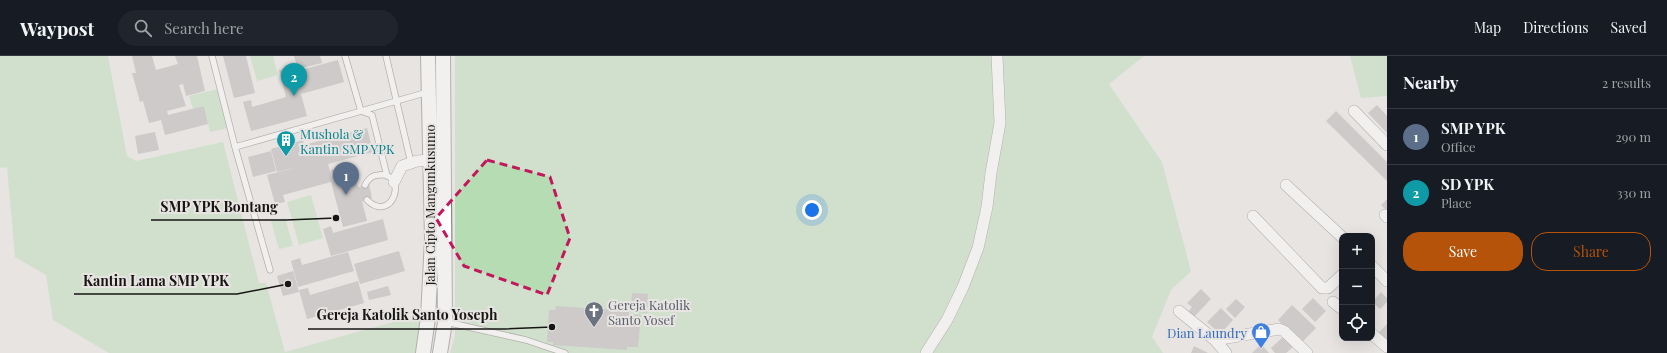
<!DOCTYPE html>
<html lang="en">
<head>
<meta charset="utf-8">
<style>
  :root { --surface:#171b24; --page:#20242c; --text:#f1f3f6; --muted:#9ea1a6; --line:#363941; --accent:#b45309 }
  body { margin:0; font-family:"Playfair Display",serif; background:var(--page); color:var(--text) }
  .controls { position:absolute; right:12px; bottom:12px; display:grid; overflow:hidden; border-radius:8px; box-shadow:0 4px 16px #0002 }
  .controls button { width:36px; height:36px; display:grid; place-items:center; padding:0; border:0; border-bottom:1px solid var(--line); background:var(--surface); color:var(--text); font:20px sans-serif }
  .you { position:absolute; left:812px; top:154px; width:14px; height:14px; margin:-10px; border:3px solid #fff; border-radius:50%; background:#1a73e8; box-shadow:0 0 0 6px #1a73e833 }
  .badge { display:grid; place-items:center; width:26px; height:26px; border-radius:50%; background:var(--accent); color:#fff; font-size:13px; font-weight:700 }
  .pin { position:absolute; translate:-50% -33px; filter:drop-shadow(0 1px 2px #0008) }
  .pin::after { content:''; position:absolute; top:21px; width:14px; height:12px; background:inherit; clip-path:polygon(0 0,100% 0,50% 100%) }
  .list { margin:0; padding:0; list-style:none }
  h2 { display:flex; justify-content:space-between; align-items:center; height:52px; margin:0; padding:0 16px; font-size:17px }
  h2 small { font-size:13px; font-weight:400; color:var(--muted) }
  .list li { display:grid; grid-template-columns:26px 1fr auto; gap:12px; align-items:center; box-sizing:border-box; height:56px; padding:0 16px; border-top:1px solid var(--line) }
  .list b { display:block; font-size:15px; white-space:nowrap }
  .list p { margin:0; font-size:13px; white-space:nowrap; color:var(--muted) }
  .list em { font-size:13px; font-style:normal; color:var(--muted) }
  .actions { display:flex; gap:8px; padding:12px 16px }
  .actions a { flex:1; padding:9px 0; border:1px solid var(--accent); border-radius:16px; text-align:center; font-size:14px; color:var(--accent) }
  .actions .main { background:var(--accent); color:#fff }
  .icon { flex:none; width:22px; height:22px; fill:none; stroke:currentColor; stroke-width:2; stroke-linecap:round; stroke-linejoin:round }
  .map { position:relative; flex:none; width:1387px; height:297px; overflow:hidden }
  header { display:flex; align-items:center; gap:24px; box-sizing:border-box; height:56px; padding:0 20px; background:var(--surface); border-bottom:1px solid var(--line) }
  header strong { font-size:19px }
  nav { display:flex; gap:22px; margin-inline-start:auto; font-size:14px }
  .search { width:280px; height:36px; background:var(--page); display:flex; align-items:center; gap:10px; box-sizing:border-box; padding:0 14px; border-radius:22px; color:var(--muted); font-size:15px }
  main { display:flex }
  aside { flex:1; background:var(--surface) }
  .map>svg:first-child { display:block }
  .green { fill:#b5dcb3 }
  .building { fill:#aeaaab }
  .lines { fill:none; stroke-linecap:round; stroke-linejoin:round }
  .service-casing { stroke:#72706d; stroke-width:7 }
  .minor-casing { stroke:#72706d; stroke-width:12 }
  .tertiary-casing { stroke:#72706d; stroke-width:16 }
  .service { stroke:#fff; stroke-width:5.5 }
  .minor { stroke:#fff; stroke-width:11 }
  .tertiary { stroke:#fff; stroke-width:14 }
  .marked { fill:none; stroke:#c2185b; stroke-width:3; stroke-dasharray:8 5; stroke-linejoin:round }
  .labels { text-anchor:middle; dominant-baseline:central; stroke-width:4; stroke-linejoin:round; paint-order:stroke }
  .culture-label { font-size:13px; fill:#0d838f; stroke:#e7e4e2; text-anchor:start }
  .street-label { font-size:13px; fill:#171615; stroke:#e7e4e2 }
  .worship-label { font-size:13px; fill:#5b616d; stroke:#e7e4e2; text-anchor:start }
  .shop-label { font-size:13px; fill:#366cbe; stroke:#e7e4e2; text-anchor:end }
  .leader { fill:none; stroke:#171615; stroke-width:1.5 }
  .callout-dot { fill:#171615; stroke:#e7e4e2; stroke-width:1.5 }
  .callout-label { font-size:14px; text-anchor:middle; font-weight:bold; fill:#171615; stroke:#e7e4e2; stroke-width:4; stroke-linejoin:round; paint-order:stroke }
</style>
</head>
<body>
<header>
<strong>Waypost</strong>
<div class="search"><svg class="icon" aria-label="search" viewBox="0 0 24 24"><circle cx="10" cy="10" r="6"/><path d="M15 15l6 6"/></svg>Search here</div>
<nav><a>Map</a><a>Directions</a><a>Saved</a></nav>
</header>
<main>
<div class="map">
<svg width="1387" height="297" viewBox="0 0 1387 297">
  <rect width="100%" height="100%" fill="#e7e4e2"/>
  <!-- green -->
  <path class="green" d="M0 0H108L127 100 136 105 223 86 259 227H266L285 296 422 258 415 297H109L53 264 46 219 15 201 7 111 0 112Z
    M250 0H273L278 19 257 25Z
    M455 0H1144L1109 28 1162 106 1191 215 1171 234 1152 281 1163 297H450L455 280Z
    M1350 0H1387V40L1361 42Z
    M218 33 228 72 210 76 204 50 193 53 189 40Z
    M311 139 323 182 299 189 287 146Z
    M285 162 293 190 279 193 271 165Z"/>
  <!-- building -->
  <path class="building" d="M132 0H152L156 14 178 8 175 0H197L205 35 186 40 183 28 179 29 186 50 167 55 168 59 204 50 208 68 165 79 161 64 149 67 143 45 140 46 132 17H136Z
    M223 0H246L255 37 234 42Z
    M294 0H320L322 7 298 13Z
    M338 4 344 26 301 38 307 60 251 75 243 46 251 44 252 51 286 41 279 14 289 12 290 17Z
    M1377 49 1387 60V77L1368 57Z
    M1336 55 1387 106V125L1326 65Z
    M367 72 373 96 328 108 333 126 331 114 352 109 358 131 369 128 372 142 362 145 367 165 343 171 331 126 283 139 285 146 275 148 267 119 309 108 277 116 271 93 303 84 304 89Z
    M155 76 159 94 138 98 135 80Z
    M271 95 276 115 253 121 248 101Z
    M1387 143V155L1381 149Z
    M383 163 388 184 331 200 323 173 331 170 333 177Z
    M399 195 405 215 360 228 354 208Z
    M348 196 354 215 298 231 291 205 300 202 302 209Z
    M293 215 299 236 283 240 277 220Z
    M358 225 364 247 307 263 299 234 308 232 310 239Z
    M388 230 391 239 369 244 367 236Z
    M1201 233 1211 243 1194 261 1188 256 1192 251 1187 247Z
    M1381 236 1387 242V246L1380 253 1372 246Z
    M632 237 648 238 647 257 637 256 638 252H631Z
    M1313 242 1326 255 1315 266 1302 253Z
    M1236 243 1245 251 1235 262 1226 253Z
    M1292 249 1316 272 1301 287 1278 264Z
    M556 250 629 255V258L641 259 638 291H627V294L553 289V286H547L549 254H555Z
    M1221 252 1233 264 1220 278 1207 266Z
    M1387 268V288L1377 278Z
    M1284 280 1294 290 1286 297H1275L1271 292Z
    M1261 288 1269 297H1252Z
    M1194 290 1208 297H1191Z"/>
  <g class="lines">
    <defs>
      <path id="service" d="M212 0 235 91 270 214
        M345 0 361 55 372 59 387 120
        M386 0 411 107
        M235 91 428 36
        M365 129C368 123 372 119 379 119 409 116 393 169 367 144
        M446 266 526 284 565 297"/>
      <path id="minor" d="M1354 55 1387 89
        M394 126 402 110 417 105 430 104
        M1286 129 1342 181
        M1385 159 1387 161
        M1253 160 1322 232H1328L1342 219
        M1372 210 1387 225
        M1333 246 1342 253
        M1179 255 1215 284 1226 297
        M1372 278 1387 291
        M1215 284 1279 273 1284 275 1307 297
        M926 297 947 264 963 231 978 192 987 151 991 117 1000 67 997 0"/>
      <path id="tertiary" d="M423 297 428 262 432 183 428 0
        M440 297 445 266 443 0"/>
    </defs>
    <!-- service casing -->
    <use href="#service" class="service-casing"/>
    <!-- minor casing -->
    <use href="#minor" class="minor-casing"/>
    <!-- tertiary casing -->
    <use href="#tertiary" class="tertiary-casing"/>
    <!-- service -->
    <use href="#service" class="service"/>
    <!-- minor -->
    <use href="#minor" class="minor"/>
    <!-- tertiary -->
    <use href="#tertiary" class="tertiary"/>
  </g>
  <!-- marked area -->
  <path d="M0 0H1387V297H0ZM487 104 550 121 570 182 547 239 464 210 436 162Z" fill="#e7e4e2" fill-opacity=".55" fill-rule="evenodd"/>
  <path class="marked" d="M487 104 550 121 570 182 547 239 464 210 436 162Z"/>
  <!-- icons -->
  <defs>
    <symbol id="building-pin" viewBox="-11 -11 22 30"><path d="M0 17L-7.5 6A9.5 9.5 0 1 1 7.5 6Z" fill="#0f9aa8" stroke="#e7e4e2"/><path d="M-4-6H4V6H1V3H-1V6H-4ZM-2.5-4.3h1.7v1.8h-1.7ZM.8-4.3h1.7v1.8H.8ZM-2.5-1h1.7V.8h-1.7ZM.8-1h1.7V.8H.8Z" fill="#fff"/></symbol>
    <symbol id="church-pin" viewBox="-11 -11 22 30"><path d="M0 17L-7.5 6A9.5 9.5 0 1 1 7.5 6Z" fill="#6b7280" stroke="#e7e4e2"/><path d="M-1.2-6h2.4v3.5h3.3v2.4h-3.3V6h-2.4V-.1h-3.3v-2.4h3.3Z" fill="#fff"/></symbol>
    <symbol id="shop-pin" viewBox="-11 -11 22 30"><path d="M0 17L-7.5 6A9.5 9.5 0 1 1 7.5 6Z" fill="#3f7fe0" stroke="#e7e4e2"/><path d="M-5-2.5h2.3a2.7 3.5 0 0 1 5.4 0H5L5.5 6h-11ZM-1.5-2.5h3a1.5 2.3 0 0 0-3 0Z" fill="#fff"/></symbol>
  </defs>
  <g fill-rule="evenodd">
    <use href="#building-pin" x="275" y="73" width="22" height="30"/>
    <use href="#church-pin" x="583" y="244" width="22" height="30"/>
    <use href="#shop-pin" x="1250" y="265" width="22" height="30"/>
  </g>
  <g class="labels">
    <!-- culture labels -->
    <g class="culture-label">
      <text x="300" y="77">Mushola &amp;<tspan x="300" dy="15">Kantin SMP YPK</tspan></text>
    </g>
    <!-- street labels -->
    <g class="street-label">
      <text transform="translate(429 149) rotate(-90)">Jalan Cipto Mangunkusumo</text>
    </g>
    <!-- worship labels -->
    <g class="worship-label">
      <text x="608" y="248">Gereja Katolik<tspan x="608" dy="15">Santo Yosef</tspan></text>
    </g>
    <!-- shop labels -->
    <g class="shop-label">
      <text x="1247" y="276">Dian Laundry</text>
    </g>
  </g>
  <!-- callouts -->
  <path class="leader" d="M336 162L286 164H151M288 228L237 238H74M552 271L505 273H308"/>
  <g class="callout-dot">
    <circle cx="336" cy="162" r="4"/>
    <circle cx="288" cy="228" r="4"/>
    <circle cx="552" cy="271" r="4"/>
  </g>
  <g class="callout-label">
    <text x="219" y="156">SMP YPK Bontang</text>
    <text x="156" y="230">Kantin Lama SMP YPK</text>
    <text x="407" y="264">Gereja Katolik Santo Yoseph</text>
  </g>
</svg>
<div class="controls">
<button>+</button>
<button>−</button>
<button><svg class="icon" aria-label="locate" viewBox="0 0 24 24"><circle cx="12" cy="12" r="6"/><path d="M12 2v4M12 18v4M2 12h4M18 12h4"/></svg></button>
</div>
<div class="you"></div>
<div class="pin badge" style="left:346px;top:139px;background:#5c6f8a">1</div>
<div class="pin badge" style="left:294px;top:40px;background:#0f9aa8">2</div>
</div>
<aside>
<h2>Nearby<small>2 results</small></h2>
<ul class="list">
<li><span class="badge" style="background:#5c6f8a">1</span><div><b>SMP YPK</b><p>Office</p></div><em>290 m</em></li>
<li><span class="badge" style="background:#0f9aa8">2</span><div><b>SD YPK</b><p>Place</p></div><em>330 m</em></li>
</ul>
<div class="actions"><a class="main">Save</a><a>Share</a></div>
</aside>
</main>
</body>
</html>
